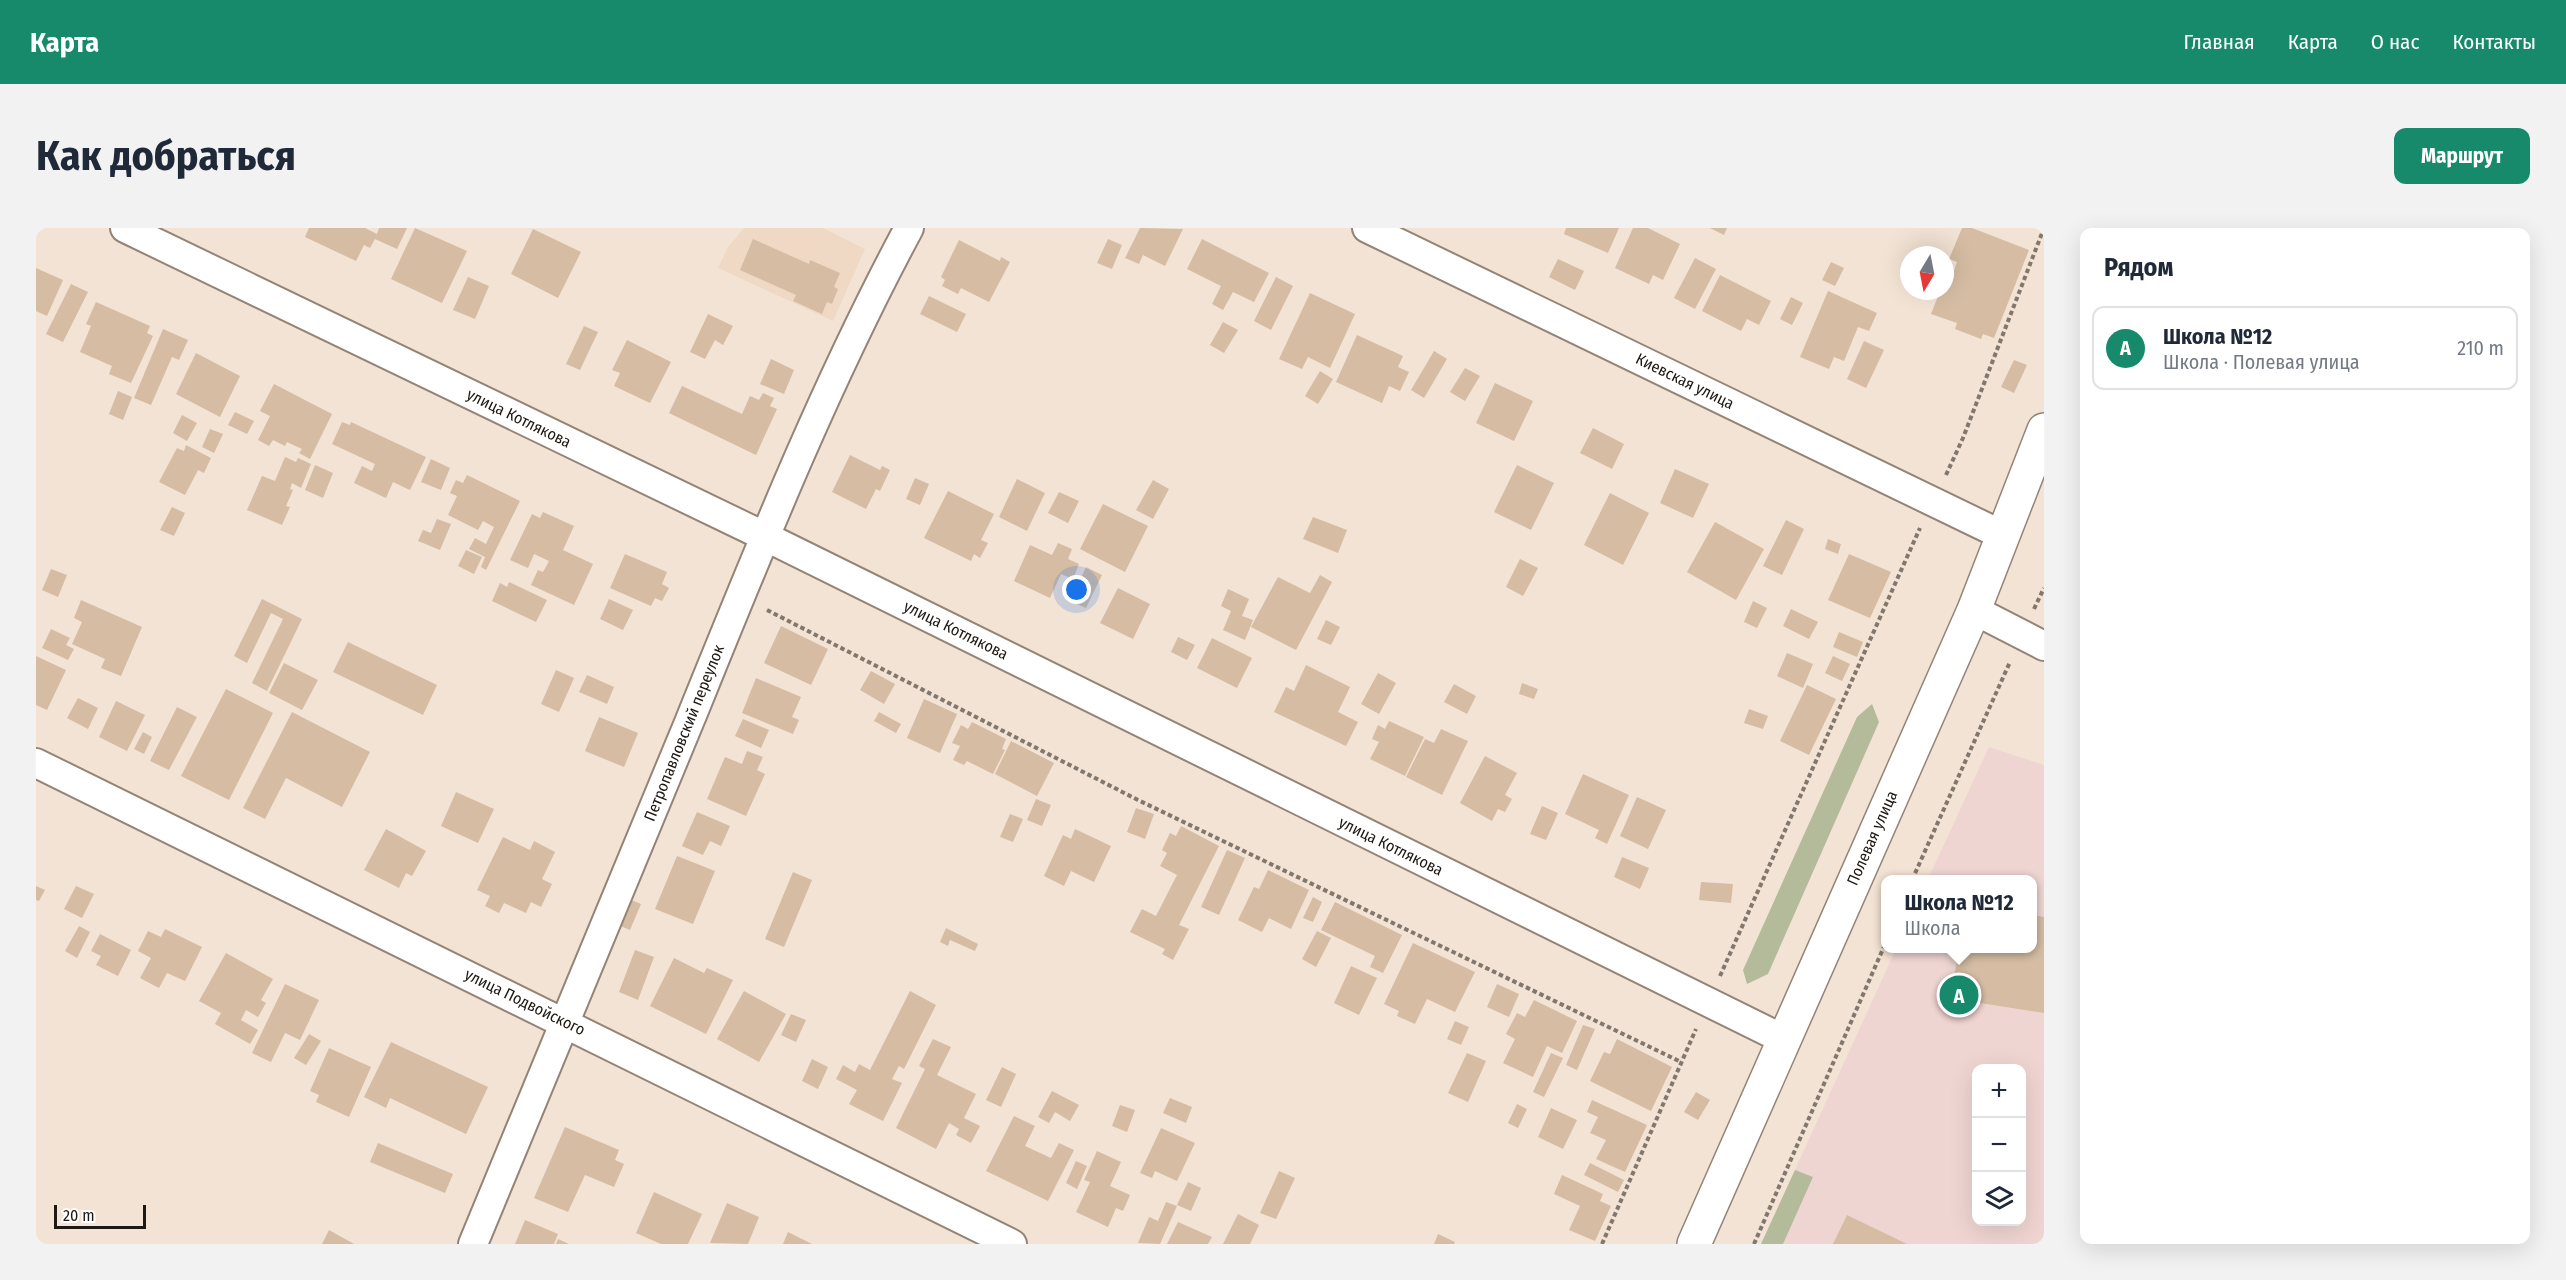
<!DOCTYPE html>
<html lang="ru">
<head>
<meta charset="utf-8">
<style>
  :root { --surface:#fff; --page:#f2f2f3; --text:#1f2937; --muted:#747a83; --line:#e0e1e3; --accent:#168a6b }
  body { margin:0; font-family:"Fira Sans Condensed",sans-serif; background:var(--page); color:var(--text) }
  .controls { position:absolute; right:18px; bottom:18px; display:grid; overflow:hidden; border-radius:12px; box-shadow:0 6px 24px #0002 }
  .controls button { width:54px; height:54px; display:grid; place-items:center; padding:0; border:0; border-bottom:2px solid var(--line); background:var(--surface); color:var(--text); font:30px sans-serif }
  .compass { position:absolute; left:1864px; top:18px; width:54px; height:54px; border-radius:50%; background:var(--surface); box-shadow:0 6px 24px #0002; rotate:190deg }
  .scale { position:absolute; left:18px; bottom:15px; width:92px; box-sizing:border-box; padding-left:6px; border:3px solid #1d1813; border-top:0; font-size:16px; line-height:21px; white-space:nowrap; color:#1d1813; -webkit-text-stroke:4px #fff; paint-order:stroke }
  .you { position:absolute; left:1041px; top:362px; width:21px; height:21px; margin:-15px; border:4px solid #fff; border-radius:50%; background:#1a73e8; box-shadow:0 0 0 9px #1a73e833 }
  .badge { display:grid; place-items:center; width:39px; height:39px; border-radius:50%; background:var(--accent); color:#fff; font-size:20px; font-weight:700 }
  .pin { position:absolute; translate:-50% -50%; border:3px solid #fff; box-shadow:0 2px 6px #0006 }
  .popup { position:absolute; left:1845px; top:647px; width:156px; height:78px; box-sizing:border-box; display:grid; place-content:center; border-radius:12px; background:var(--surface); filter:drop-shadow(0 2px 4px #0005); font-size:20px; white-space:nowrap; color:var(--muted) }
  .popup b { font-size:22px; color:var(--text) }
  .popup::after { content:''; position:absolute; left:50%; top:100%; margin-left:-12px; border:12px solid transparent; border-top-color:var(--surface) }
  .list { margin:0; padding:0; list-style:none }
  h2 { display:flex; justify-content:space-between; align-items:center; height:78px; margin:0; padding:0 24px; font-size:26px }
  h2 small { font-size:20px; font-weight:400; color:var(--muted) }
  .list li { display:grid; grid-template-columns:39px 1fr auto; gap:18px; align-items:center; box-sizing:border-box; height:84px; margin:0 12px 12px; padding:0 12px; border:2px solid var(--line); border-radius:12px }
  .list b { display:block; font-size:22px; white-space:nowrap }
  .list p { margin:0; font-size:20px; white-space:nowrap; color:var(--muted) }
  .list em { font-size:20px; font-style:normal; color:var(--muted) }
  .icon { flex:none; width:33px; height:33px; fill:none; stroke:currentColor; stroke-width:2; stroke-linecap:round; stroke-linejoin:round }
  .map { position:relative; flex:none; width:2008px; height:1016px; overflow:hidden; border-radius:12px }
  header { display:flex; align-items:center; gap:36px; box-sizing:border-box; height:84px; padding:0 30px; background:var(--accent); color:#fff }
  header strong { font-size:28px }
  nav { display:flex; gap:33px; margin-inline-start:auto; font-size:21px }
  .intro { display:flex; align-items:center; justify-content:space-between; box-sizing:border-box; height:144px; padding:0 36px }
  h1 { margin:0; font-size:42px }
  .button { padding:15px 27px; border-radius:12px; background:var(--accent); color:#fff; font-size:21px; font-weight:700 }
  main { display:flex; gap:36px; padding:0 36px }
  aside { flex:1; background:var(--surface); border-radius:12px; box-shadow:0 6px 24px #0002 }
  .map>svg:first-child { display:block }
  .built { fill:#efd9c4 }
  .education { fill:#efd5d1; fill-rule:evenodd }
  .forest { fill:#b4bb9a }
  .building { fill:#d5bca3 }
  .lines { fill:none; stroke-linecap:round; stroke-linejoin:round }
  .street-casing { stroke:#938476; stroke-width:32 }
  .secondary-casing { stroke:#938476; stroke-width:36 }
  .path { stroke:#81776d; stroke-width:4; stroke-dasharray:4.5 3; stroke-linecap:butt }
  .street { stroke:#fff; stroke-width:28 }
  .secondary { stroke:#fff; stroke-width:33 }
  .labels { text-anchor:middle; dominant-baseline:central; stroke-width:6; stroke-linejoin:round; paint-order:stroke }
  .street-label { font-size:16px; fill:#1d1813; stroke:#fff }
</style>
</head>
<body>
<header>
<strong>Карта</strong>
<nav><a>Главная</a><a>Карта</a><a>О нас</a><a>Контакты</a></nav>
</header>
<div class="intro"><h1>Как добраться</h1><a class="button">Маршрут</a></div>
<main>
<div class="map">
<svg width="2008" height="1016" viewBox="0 0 2008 1016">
  <rect width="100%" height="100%" fill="#f3e3d4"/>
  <!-- built -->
  <path class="built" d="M708 0H787L829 21 797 93 682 40 692 19Z"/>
  <!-- education -->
  <path class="education" d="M1953 519 2008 537V1016H1725L1860 721 1996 720V652L1892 651ZM1940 840H1986V994H1940Z"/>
  <!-- forest -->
  <path class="forest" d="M1836 476 1843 494 1732 746 1711 756 1707 742 1821 489Z
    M1759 942 1777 949 1747 1016H1725Z"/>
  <!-- building -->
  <path class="building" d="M273 0H329L341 6 343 0H371L361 21 339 11 334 20 328 17 320 33 269 9Z
    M379 0 431 23 406 75 355 51Z
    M1104 0 1147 1 1129 38 1107 27 1103 36 1089 30Z
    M1530 0H1583L1572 25 1528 6Z
    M1597 0H1612L1644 16 1627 52 1617 47 1613 56 1579 40Z
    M1674 0H1691L1688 7Z
    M1926 0H1936L1993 22 1958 110 1947 106 1945 111 1919 101 1921 95 1895 86 1904 63H1909V55L1913 57 1921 34 1913 31Z
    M497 1 545 24 522 70 475 46Z
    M717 11 773 36 774 32 804 45 798 59 802 61 796 76 791 74 786 86 757 73 760 67 704 42Z
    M1072 11 1086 17 1076 41 1061 35Z
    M1166 11 1233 45 1218 74 1197 64 1187 82 1176 76 1185 58 1151 41Z
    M923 12 964 33 965 29 974 34 953 74 925 60 922 66 906 58 909 52 905 49Z
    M1659 30 1680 41 1659 81 1638 70Z
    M1522 31 1548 43 1539 62 1513 49Z
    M1795 34 1808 40 1799 58 1786 52Z
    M0 40 27 52 11 88 0 83Z
    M1684 47 1735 73 1723 97 1711 91 1705 103 1666 83Z
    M432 49 453 58 439 91 417 82Z
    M1240 49 1257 58 1235 102 1218 93Z
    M35 56 52 64 27 114 10 106Z
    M1792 63 1841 85 1833 103 1822 99 1808 133 1798 129 1793 141 1764 129Z
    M1274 65 1319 86 1294 140 1272 129 1266 141 1243 131Z
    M893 68 930 86 921 104 884 86Z
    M1755 69 1767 75 1756 97 1744 91Z
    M60 74 114 98 111 105 117 108 95 155 73 146 76 138 44 124 55 98 50 96Z
    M672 86 697 98 687 117 679 112 669 131 654 124Z
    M1187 94 1202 102 1188 125 1174 117Z
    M548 98 562 104 544 142 530 136Z
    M127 101 152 112 143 132 136 129 115 177 98 170Z
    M1321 107 1367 128 1362 139 1373 144 1364 163 1353 158 1346 175 1300 154Z
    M591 112 635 134 614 175 578 158 584 145 576 142Z
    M1828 113 1848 122 1830 160 1811 151Z
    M1398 123 1411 131 1388 170 1375 162Z
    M160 125 204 148 184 189 140 166Z
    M735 131 758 142 748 166 724 156Z
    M1978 132 1991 137 1978 165 1965 159Z
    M1429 140 1444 148 1429 173 1414 164Z
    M1284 143 1297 151 1282 176 1269 168Z
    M1459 155 1497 173 1478 213 1440 195Z
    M238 156 296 186 274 231 263 225 266 221 251 214 249 218 237 212 233 218 222 212 234 188 224 183Z
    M646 158 706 186 714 168 723 172 727 165 738 170 734 178 741 181 720 227 633 185Z
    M82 163 96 169 87 192 73 186Z
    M199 184 218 193 211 206 192 197Z
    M146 187 161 195 151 213 137 205Z
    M306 194 314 197 315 194 390 229 374 262 357 254 350 270 318 255 326 238 336 243 339 236 296 216Z
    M1557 200 1588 216 1576 241 1544 225Z
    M174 201 187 206 178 225 166 219Z
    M150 217 175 230 168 245 162 242 149 267 123 254 141 220 148 223Z
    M814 227 844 242 846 238 854 242 844 263 840 261 830 281 796 264Z
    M249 229 260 234 262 230 275 236 265 260 256 255 254 261 257 262 250 278 254 279 246 297 211 282 226 248 239 253Z
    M395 231 414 240 405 262 385 254Z
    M279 237 297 245 287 270 269 262Z
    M1481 237 1518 255 1495 302 1458 284Z
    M1639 241 1673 256 1657 290 1624 275Z
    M431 247 484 273 450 342 445 339 449 329 433 321 439 310 450 316 458 299 447 293 442 302 412 287 421 268 414 265 420 252 427 255Z
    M879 250 893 256 884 277 870 271Z
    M981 251 1009 265 991 303 963 289Z
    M1117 252 1133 261 1117 291 1100 282Z
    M912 263 958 286 945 312 952 315 944 330 938 326 935 333 888 310Z
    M1023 264 1043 273 1032 295 1012 285Z
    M1574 265 1613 285 1587 337 1548 317Z
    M1067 276 1112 298 1089 344 1044 321Z
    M136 279 149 285 138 308 124 302Z
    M507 284 538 298 527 322 557 336 538 377 495 357 502 342 507 344 513 333 498 326 492 340 474 332 496 286 504 290Z
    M1277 289 1311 302 1302 325 1267 311Z
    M401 291 415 296 404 322 382 313 387 302 395 305Z
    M1750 292 1768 301 1746 347 1727 338Z
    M1679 294 1728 321 1700 372 1651 344Z
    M1792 311 1805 316 1802 326 1789 321Z
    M1022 315 1036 321 1032 331 1043 336 1037 351 1025 346 1014 370 978 353 994 317 1016 327Z
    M430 322 446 329 438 346 422 338Z
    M589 326 631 344 626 356 633 360 626 373 619 370 615 378 574 360Z
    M1813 326 1855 344 1834 390 1792 372Z
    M1484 331 1502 340 1487 368 1470 359Z
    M1050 339 1066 347 1050 380 1034 373Z
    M15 341 31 347 22 369 6 362Z
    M1284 347 1296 354 1260 422 1215 399 1242 349 1274 365Z
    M473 354 511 372 500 394 456 373 464 355 471 359Z
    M1082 360 1114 376 1097 411 1064 395Z
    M1192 361 1213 371 1206 388 1217 392 1209 412 1187 402 1195 383 1185 378Z
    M226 371 266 391 231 463 216 455 247 391 235 385 211 435 198 428Z
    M573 371 597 382 587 402 564 391Z
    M45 372 106 399 85 448 65 440 69 431 36 416 46 394 38 390Z
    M1717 373 1731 380 1721 400 1708 394Z
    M1755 381 1782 394 1773 411 1747 398Z
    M1290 392 1304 399 1295 417 1281 411Z
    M745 398 792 421 775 457 728 435Z
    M15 401 34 410 30 417 38 421 32 432 6 420Z
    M1803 404 1827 414 1821 429 1797 419Z
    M1142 409 1159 417 1151 432 1135 424Z
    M1176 410 1216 430 1201 460 1161 440Z
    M312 414 401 457 387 487 297 444Z
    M1751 425 1777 436 1767 460 1741 448Z
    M0 428 30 442 11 482 0 477Z
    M1797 428 1814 436 1806 453 1789 445Z
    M248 435 282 452 266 482 233 465Z
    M1270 437 1314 459 1302 484 1322 494 1310 518 1238 484 1250 459 1258 463Z
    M520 442 538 450 523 484 505 476Z
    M835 443 859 456 848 476 824 462Z
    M1342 445 1360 455 1343 486 1325 476Z
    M551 447 578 459 571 476 543 464Z
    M720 450 765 469 756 489 763 492 757 506 706 485Z
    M1486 455 1502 461 1498 471 1483 466Z
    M1418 456 1440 468 1431 486 1408 474Z
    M1771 457 1800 471 1773 527 1744 513Z
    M190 461 237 485 193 572 145 548Z
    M42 470 62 480 52 501 31 490Z
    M888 471 921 486 904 525 871 510Z
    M80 473 109 487 91 523 63 509Z
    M141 479 161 489 133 542 114 533Z
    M1713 481 1732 488 1727 501 1708 495Z
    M256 484 334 524 306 579 250 550 229 591 207 580Z
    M843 484 865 496 860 505 838 493Z
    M563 489 602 505 588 539 549 523Z
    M707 491 733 502 725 520 699 508Z
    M1353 493 1388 509 1369 548 1334 531 1343 514 1336 511 1342 497 1349 501Z
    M936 494 970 511 966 521 969 522 957 546 931 533 928 537 917 532 924 518 916 515 925 497 932 501Z
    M1405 501 1432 513 1406 567 1370 549 1389 511 1398 515Z
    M107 504 116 509 108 526 98 521Z
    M975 513 1018 535 1001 568 959 546Z
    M711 523 727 529 721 542 729 546 710 588 671 571 689 529 706 536Z
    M1449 528 1481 545 1469 567 1476 571 1469 584 1462 581 1456 593 1424 575Z
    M1547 546 1593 567 1571 616 1559 610 1563 602 1529 586Z
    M420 564 458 581 442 615 405 598Z
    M1601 569 1630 582 1612 621 1584 608Z
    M1000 571 1015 577 1006 598 991 592Z
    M1506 578 1522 585 1510 612 1494 606Z
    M1100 580 1118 586 1109 611 1091 604Z
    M661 584 694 598 685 618 674 613 667 627 646 618Z
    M974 586 987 591 977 614 964 609Z
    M1145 598 1183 618 1143 697 1153 701 1137 732 1126 726 1129 721 1094 704 1106 681 1120 688 1141 647 1124 638 1131 625 1126 622 1134 605 1140 608Z
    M350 601 390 623 376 648 370 645 363 660 328 642Z
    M1039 601 1075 618 1058 654 1035 643 1028 658 1008 648 1027 607 1035 611Z
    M467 609 494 622 498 613 519 624 506 651 516 656 505 679 495 674 490 685 468 675 463 685 449 678 454 668 441 662Z
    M1191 622 1209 630 1183 687 1165 679Z
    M641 628 679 643 657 696 619 681Z
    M1586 629 1613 640 1604 661 1578 649Z
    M1232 642 1273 662 1255 701 1233 690 1226 704 1202 692 1218 659 1223 661Z
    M757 644 776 652 748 719 729 711Z
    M1665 654 1697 656 1695 675 1663 672Z
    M0 658 9 662 3 673 0 672Z
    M40 658 58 666 46 690 28 681Z
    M1277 669 1286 674 1277 694 1267 690Z
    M593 671 605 676 594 702 582 697Z
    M1299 674 1366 707 1347 745 1334 739 1339 728 1285 702Z
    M1996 687 2008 689V785L1913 770 1924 720H1996Z
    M43 698 54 704 41 730 29 723Z
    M910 700 942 716 939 723 914 712 912 718 904 714Z
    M129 701 166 719 149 753 131 745 123 760 104 750 115 730 102 723 112 703 125 709Z
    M1281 703 1295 710 1280 739 1266 731Z
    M64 706 95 722 82 748 60 737 65 728 55 723Z
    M1377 715 1439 744 1419 784 1391 771 1379 796 1361 788 1363 783 1348 776Z
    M599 722 618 729 602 772 583 764Z
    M190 725 237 751 225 772 230 775 222 789 210 782 205 792 222 802 214 816 179 796 185 785 163 773Z
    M638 730 668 745 671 740 697 752 670 806 614 778Z
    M1315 738 1341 750 1323 787 1298 775Z
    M249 756 283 772 264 812 249 805 235 834 216 825Z
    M1461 756 1483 766 1473 789 1451 779Z
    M708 763 750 786 723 834 681 811Z
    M874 763 900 777 868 841 863 838 856 851 866 855 847 893 813 876 821 862 800 851 807 837 819 844 823 836 834 842Z
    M1498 772 1541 793 1526 825 1511 818 1497 849 1467 835 1479 811 1470 806 1481 785 1489 789Z
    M755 786 770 792 760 814 745 807Z
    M1419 793 1433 799 1425 817 1411 811Z
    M1547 797 1559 801 1541 842 1530 837Z
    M273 806 285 813 270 837 258 830Z
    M897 811 915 819 901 847 940 866 928 890 944 898 935 915 920 907 923 901 913 895 900 921 860 900 889 841 883 838Z
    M1581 811 1636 839 1615 883 1554 853 1568 824 1574 826Z
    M355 814 452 859 430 906 354 870 350 880 328 869Z
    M293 820 335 839 313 889 280 874 283 867 274 863Z
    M1431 825 1450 833 1432 874 1412 865Z
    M1515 825 1527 830 1508 869 1497 864Z
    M776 831 792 839 782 861 766 853Z
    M966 839 980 846 965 879 950 872Z
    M1016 863 1043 877 1034 893 1019 884 1013 895 1002 889Z
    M1660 864 1674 872 1662 892 1648 884Z
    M1134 870 1156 879 1150 895 1127 885Z
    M1556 872 1611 897 1589 944 1560 931 1570 912 1554 905 1562 889 1551 884Z
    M1481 876 1491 881 1482 900 1472 895Z
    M1084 877 1099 882 1091 904 1076 898Z
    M1515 880 1541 892 1527 921 1502 909Z
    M978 888 999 898 989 918 1015 930 1023 915 1038 922 1012 973 950 943Z
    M529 899 583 922 579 932 588 936 578 959 549 947 532 984 498 970Z
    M1125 900 1159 915 1141 953 1119 943 1116 950 1104 945Z
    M342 915 417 946 409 965 334 934Z
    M1061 923 1085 934 1074 958 1094 967 1087 983 1080 980 1072 999 1040 984 1054 954 1048 952Z
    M1040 933 1051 938 1041 961 1030 955Z
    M1554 935 1588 952 1582 964 1548 947Z
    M1243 943 1259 950 1240 991 1224 985Z
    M1526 947 1567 966 1564 973 1575 978 1559 1013 1533 1002 1544 978 1518 966Z
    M1152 954 1165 960 1155 983 1141 977Z
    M618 964 666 986 652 1016H625L600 1005Z
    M1130 974 1141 978 1124 1016 1102 1015 1113 989 1122 993Z
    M691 975 723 989 712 1016 674 1015Z
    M1202 986 1223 997 1214 1016H1187Z
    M1811 987 1871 1016H1797Z
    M489 992 522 1006 518 1016H479Z
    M1142 994 1176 1009 1172 1016H1131Z
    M293 1002 318 1016H286Z
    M752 1004 776 1016H747Z
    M1402 1006 1419 1014 1418 1016H1398Z
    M522 1011 533 1016H520Z"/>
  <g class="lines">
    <defs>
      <path id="street" d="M89 0 728 308 1747 811
        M1331 0 1966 307
        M1938 382 2008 418
        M0 535 976 1016
        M437 1016C510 842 582 667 654 492 721 327 788 158 873 0"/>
      <path id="secondary" d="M1658 1016 1938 382 2008 202"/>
    </defs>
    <!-- street casing -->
    <use href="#street" class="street-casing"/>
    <!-- secondary casing -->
    <use href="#secondary" class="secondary-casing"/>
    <!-- path -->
    <path class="path" d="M1910 247 1927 210 2008 0
      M1998 381 2008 360
      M731 382 1102 572 1645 834
      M1876 652 1974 434
      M1684 748 1884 300
      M1566 1016 1660 801
      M1718 1016 1850 714"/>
    <!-- street -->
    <use href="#street" class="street"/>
    <!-- secondary -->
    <use href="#secondary" class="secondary"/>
  </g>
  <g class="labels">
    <!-- street labels -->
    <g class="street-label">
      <text transform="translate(1649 153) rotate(26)">Киевская улица</text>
      <text transform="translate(483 190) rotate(26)">улица Котлякова</text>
      <text transform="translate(920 402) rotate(26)">улица Котлякова</text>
      <text transform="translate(648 505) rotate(-68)">Петропавловский переулок</text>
      <text transform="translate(1836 610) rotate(-66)">Полевая улица</text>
      <text transform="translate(1355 618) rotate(26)">улица Котлякова</text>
      <text transform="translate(489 774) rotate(26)">улица Подвойского</text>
    </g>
  </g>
</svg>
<div class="controls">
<button>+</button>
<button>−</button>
<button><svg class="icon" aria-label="layers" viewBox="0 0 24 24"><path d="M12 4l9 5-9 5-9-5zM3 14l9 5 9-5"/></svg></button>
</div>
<svg class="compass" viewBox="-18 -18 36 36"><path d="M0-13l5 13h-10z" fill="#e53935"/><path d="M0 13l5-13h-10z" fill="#747a83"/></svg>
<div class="scale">20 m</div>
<div class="you"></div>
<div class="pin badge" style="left:1923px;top:767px">A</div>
<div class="popup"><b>Школа №12</b>Школа</div>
</div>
<aside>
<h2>Рядом<small></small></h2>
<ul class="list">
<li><span class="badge">A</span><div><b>Школа №12</b><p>Школа · Полевая улица</p></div><em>210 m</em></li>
</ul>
</aside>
</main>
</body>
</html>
